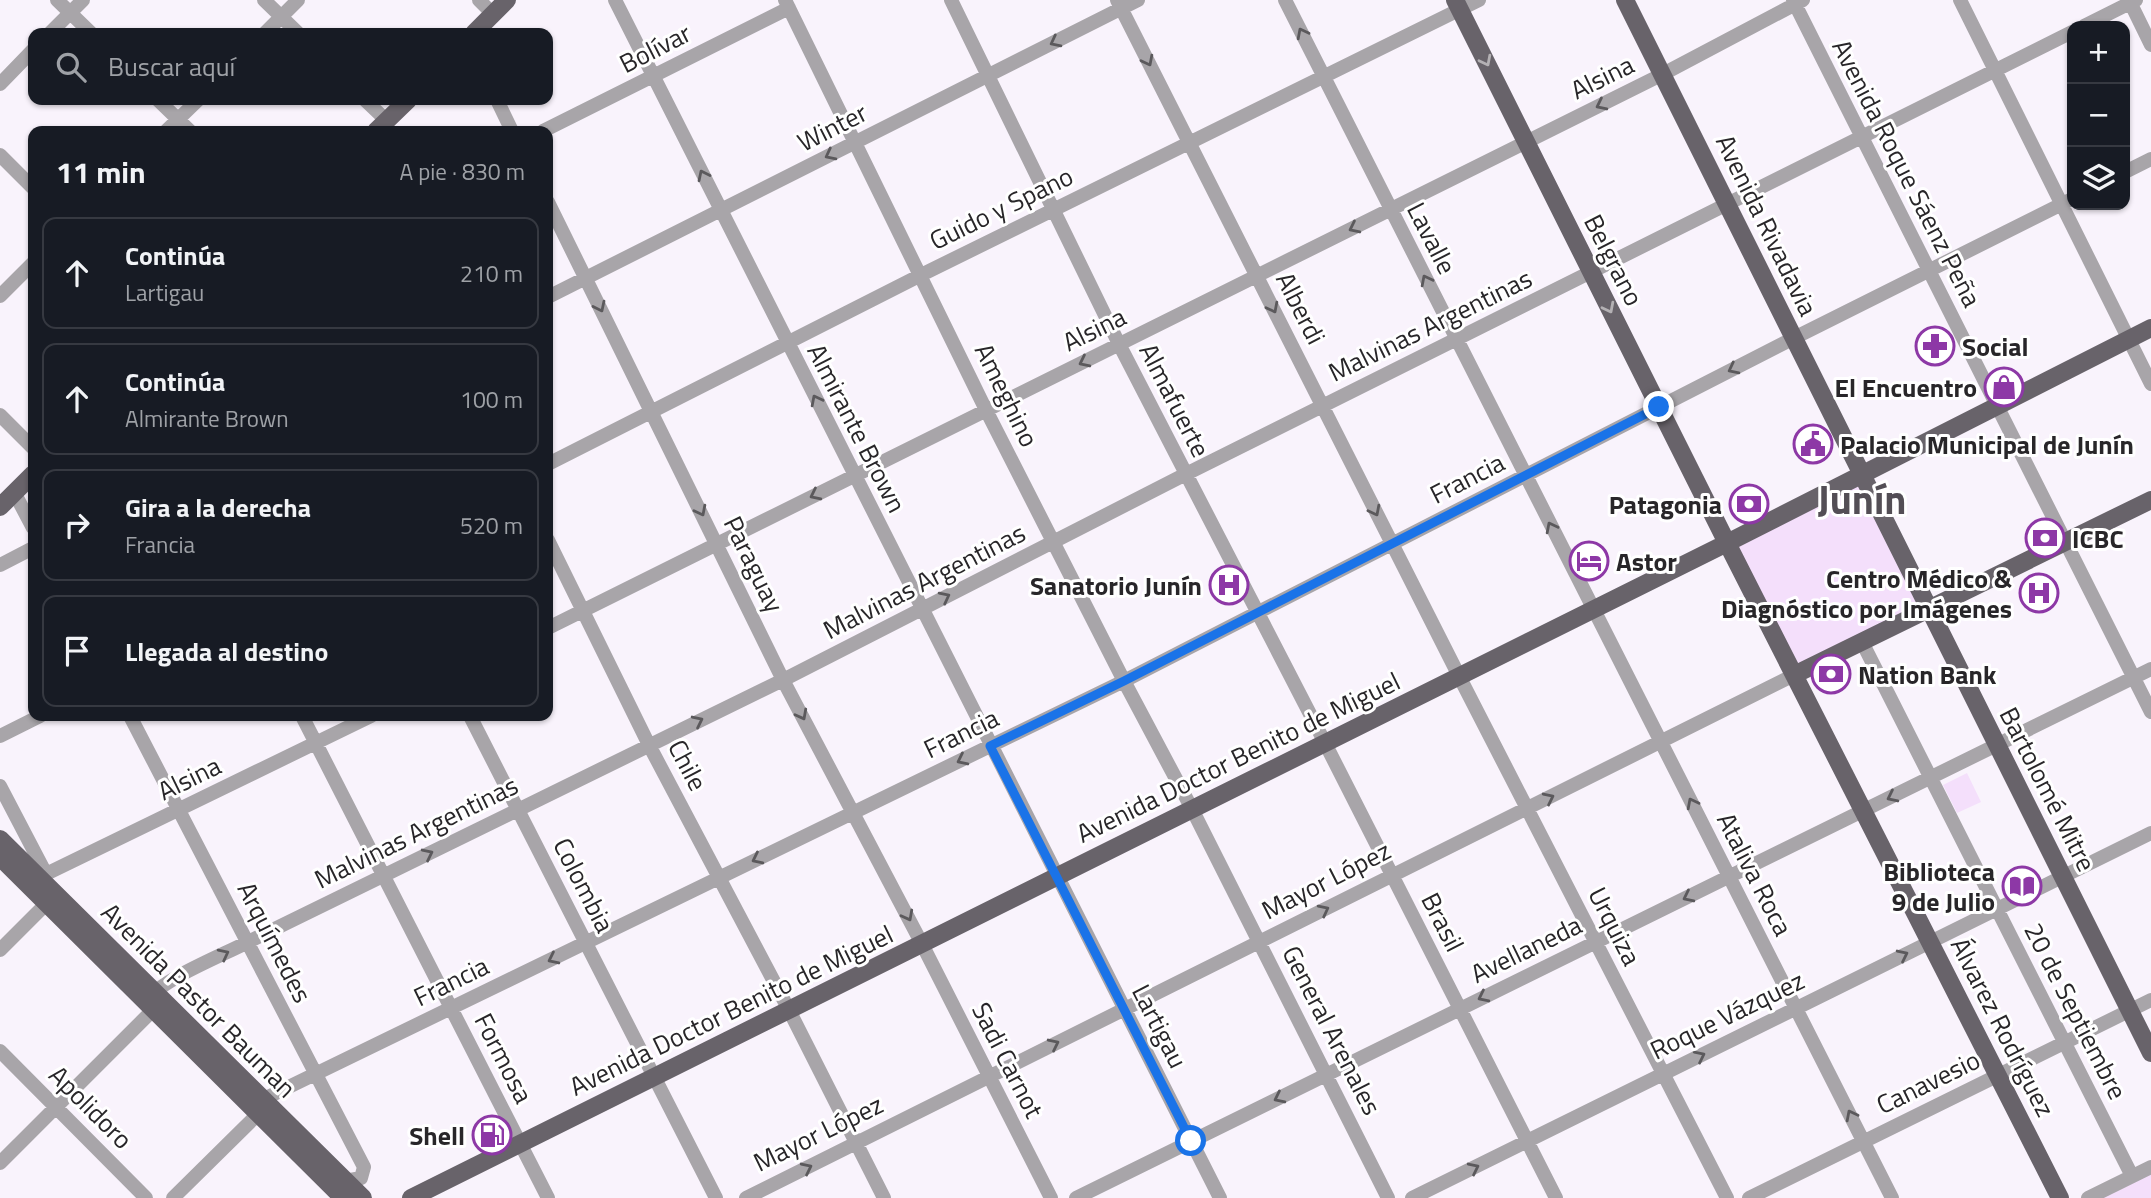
<!DOCTYPE html>
<html lang="es">
<head>
<meta charset="utf-8">
<style>
  :root { --surface:#171b24; --page:#242831; --text:#f1f3f6; --muted:#9ea1a6; --line:#363941 }
  body { margin:0; font-family:"Titillium Web",sans-serif; background:var(--page); color:var(--text) }
  .controls { position:absolute; right:21px; top:21px; display:grid; overflow:hidden; border-radius:14px; box-shadow:0 2px 5px #0004 }
  .controls button { width:63px; height:63px; display:grid; place-items:center; padding:0; border:0; border-bottom:2px solid var(--line); background:var(--surface); color:var(--text); font:35px sans-serif }
  .stop { position:absolute; width:21px; height:21px; margin:-16px; border:5px solid #1a73e8; border-radius:50%; background:#fff }
  .stop.end { background:#1a73e8; border-color:#fff; box-shadow:0 2px 7px #0008 }
  .list { margin:0; padding:0; list-style:none }
  h2 { display:flex; justify-content:space-between; align-items:center; height:91px; margin:0; padding:0 28px; font-size:30px }
  h2 small { font-size:23px; font-weight:400; color:var(--muted) }
  .list li { display:grid; grid-template-columns:46px 1fr auto; gap:21px; align-items:center; box-sizing:border-box; height:112px; margin:0 14px 14px; padding:0 14px; border:2px solid var(--line); border-radius:14px }
  .list b { display:block; font-size:26px; white-space:nowrap }
  .list p { margin:0; font-size:23px; white-space:nowrap; color:var(--muted) }
  .list em { font-size:23px; font-style:normal; color:var(--muted) }
  .icon { flex:none; width:38px; height:38px; fill:none; stroke:currentColor; stroke-width:2; stroke-linecap:round; stroke-linejoin:round }
  .map { position:relative; flex:none; width:2151px; height:1198px; overflow:hidden }
  .search { position:absolute; background:var(--surface); box-shadow:0 2px 5px #0004; left:28px; top:28px; width:525px; height:77px; display:flex; align-items:center; gap:18px; box-sizing:border-box; padding:0 24px; border-radius:14px; color:var(--muted); font-size:26px }
  .panel { position:absolute; background:var(--surface); box-shadow:0 2px 5px #0004; left:28px; top:126px; width:525px; height:595px; border-radius:14px }
  .map>svg:first-child { display:block }
  .green { fill:#f4dffb }
  .lines { fill:none; stroke-linecap:round; stroke-linejoin:round }
  .minor { stroke:#a8a5a9; stroke-width:14 }
  .major { stroke:#68636a; stroke-width:18 }
  .oneway { stroke:#5b595c }
  .oneway2 { stroke:#b4b1b4 }
  .route { stroke:#1a73e8; stroke-width:9 }
  .labels { text-anchor:middle; dominant-baseline:central; stroke-width:6; stroke-linejoin:round; paint-order:stroke }
  .street-label { font-size:26px; fill:#282629; stroke:#fff }
  .poi-label { font-size:26px; font-weight:bold; fill:#282629; stroke:#fff; text-anchor:end }
  .town-label { font-size:40px; font-weight:bold; fill:#534e55; stroke:#fff }
</style>
</head>
<body>
<div class="map">
<svg width="2151" height="1198" viewBox="0 0 2151 1198">
  <rect width="100%" height="100%" fill="#f9f3fc"/>
  <!-- green -->
  <path class="green" d="M1862 473 1929 608 1794 675 1727 543Z
    M1967 773 1981 802 1957 813 1943 785Z
    M2151 1172V1198H2099Z"/>
  <g class="lines">
    <!-- minor -->
    <path class="minor" d="M57 0 91 33
      M264 0 298 33
      M479 0 493 14
      M615 0 1220 1198
      M785 0 986 410 1124 681 1192 809 1388 1198
      M951 0 1119 344 1325 743 1556 1198
      M1117 0 1459 676 1727 1198
      M1285 0 1892 1198
      M1793 0 2151 712
      M1960 0 2151 384
      M2129 0 2151 45
      M2084 26 2136 0
      M50 33 83 0
      M265 33 298 0
      M0 84 33 50
      M158 100 190 131
      M365 100 387 121
      M497 100 512 131
      M166 131 198 100
      M543 131 789 8
      M0 155 33 188
      M2125 172 2151 159
      M548 202 783 680 922 944 1051 1198
      M0 296 33 263
      M548 297 1138 0
      M0 415 33 448
      M548 464 921 275 1479 0
      M14 492 33 528
      M548 540 649 745 789 1010 884 1198
      M0 565 33 548
      M548 628 1663 74 1803 0
      M1862 642 2132 1176
      M130 716 364 1167 361 1178 345 1181
      M302 716 548 1198
      M470 716 716 1198
      M0 736 40 716
      M0 786 46 874
      M34 884 46 874 371 716
      M0 950 52 898
      M149 998C165 978 223 955 248 942L783 680 1186 474 2072 32
      M0 1051 146 1198
      M0 1163 160 1003
      M173 1198 252 1120 264 1102 270 1096 1124 681 1794 338 2072 199
      M746 1198 1794 675
      M1076 1198 2151 669
      M1412 1198 2151 833
      M1749 1198 2151 1000
      M2088 1198 2151 1167"/>
    <!-- major -->
    <path class="major" d="M1455 0 1727 543 2060 1198
      M1625 0 2151 1053
      M474 33 507 0
      M376 131 408 100
      M0 507 33 474
      M1794 675 2151 500
      M0 839 363 1198
      M0 857 343 1198
      M411 1198 1727 543 2151 328"/>
  </g>
  <!-- one-way arrows -->
  <defs><path id="oneway-chevron" d="M-2-3.5L2.5 0L-2 3.5" fill="none" stroke-width="1.6" stroke-linecap="round" stroke-linejoin="round" transform="scale(1.75)"/></defs>
  <g class="oneway">
    <use href="#oneway-chevron" transform="translate(1302 33) rotate(-117)"/>
    <use href="#oneway-chevron" transform="translate(1055 42) rotate(153)"/>
    <use href="#oneway-chevron" transform="translate(1148 61) rotate(63)"/>
    <use href="#oneway-chevron" transform="translate(1601 105) rotate(154)"/>
    <use href="#oneway-chevron" transform="translate(830 155) rotate(153)"/>
    <use href="#oneway-chevron" transform="translate(703 175) rotate(-116)"/>
    <use href="#oneway-chevron" transform="translate(1354 228) rotate(154)"/>
    <use href="#oneway-chevron" transform="translate(1426 280) rotate(-117)"/>
    <use href="#oneway-chevron" transform="translate(600 307) rotate(64)"/>
    <use href="#oneway-chevron" transform="translate(1273 308) rotate(63)"/>
    <use href="#oneway-chevron" transform="translate(1084 362) rotate(154)"/>
    <use href="#oneway-chevron" transform="translate(1733 369) rotate(153)"/>
    <use href="#oneway-chevron" transform="translate(816 400) rotate(-117)"/>
    <use href="#oneway-chevron" transform="translate(815 495) rotate(154)"/>
    <use href="#oneway-chevron" transform="translate(701 511) rotate(63)"/>
    <use href="#oneway-chevron" transform="translate(1375 511) rotate(63)"/>
    <use href="#oneway-chevron" transform="translate(1551 527) rotate(-117)"/>
    <use href="#oneway-chevron" transform="translate(945 597) rotate(-27)"/>
    <use href="#oneway-chevron" transform="translate(802 715) rotate(62)"/>
    <use href="#oneway-chevron" transform="translate(698 721) rotate(-26)"/>
    <use href="#oneway-chevron" transform="translate(962 760) rotate(154)"/>
    <use href="#oneway-chevron" transform="translate(1892 797) rotate(154)"/>
    <use href="#oneway-chevron" transform="translate(1549 798) rotate(-26)"/>
    <use href="#oneway-chevron" transform="translate(1692 803) rotate(-117)"/>
    <use href="#oneway-chevron" transform="translate(428 854) rotate(-26)"/>
    <use href="#oneway-chevron" transform="translate(757 859) rotate(154)"/>
    <use href="#oneway-chevron" transform="translate(1688 897) rotate(154)"/>
    <use href="#oneway-chevron" transform="translate(1324 910) rotate(-27)"/>
    <use href="#oneway-chevron" transform="translate(908 916) rotate(62)"/>
    <use href="#oneway-chevron" transform="translate(224 954) rotate(-27)"/>
    <use href="#oneway-chevron" transform="translate(1903 955) rotate(-26)"/>
    <use href="#oneway-chevron" transform="translate(553 959) rotate(154)"/>
    <use href="#oneway-chevron" transform="translate(1483 997) rotate(154)"/>
    <use href="#oneway-chevron" transform="translate(1054 1044) rotate(-26)"/>
    <use href="#oneway-chevron" transform="translate(1700 1056) rotate(-26)"/>
    <use href="#oneway-chevron" transform="translate(1279 1098) rotate(154)"/>
    <use href="#oneway-chevron" transform="translate(1851 1115) rotate(-117)"/>
    <use href="#oneway-chevron" transform="translate(807 1168) rotate(-26)"/>
    <use href="#oneway-chevron" transform="translate(1474 1168) rotate(-26)"/>
  </g>
  <g class="oneway2">
    <use href="#oneway-chevron" transform="translate(1486 61) rotate(63)"/>
    <use href="#oneway-chevron" transform="translate(1609 308) rotate(63)"/>
  </g>
  <g class="lines">
    <!-- route -->
    <path class="route" d="M1191 1141 990 746 1124 681 1659 407"/>
  </g>
  <!-- icons -->
  <defs>
    <symbol id="pharmacy-ring" viewBox="-11 -11 22 22"><circle r="9.5" fill="#fff" stroke="#8d38a6" stroke-width="1.5"/><path d="M-2-6h4v4h4v4h-4v4h-4v-4h-4v-4h4Z" fill="#8d38a6"/></symbol>
    <symbol id="shop-ring" viewBox="-11 -11 22 22"><circle r="9.5" fill="#fff" stroke="#8d38a6" stroke-width="1.5"/><path d="M-5-2.5h2.3a2.7 3.5 0 0 1 5.4 0H5L5.5 6h-11ZM-1.5-2.5h3a1.5 2.3 0 0 0-3 0Z" fill="#8d38a6"/></symbol>
    <symbol id="civic-ring" viewBox="-11 -11 22 22"><circle r="9.5" fill="#fff" stroke="#8d38a6" stroke-width="1.5"/><path d="M-.6-6.5H3V-4.5H.6V-3L4-1V1h2V6H-6V1h2V-1L-.6-3ZM-1.2 2.5V6h2.4V2.5Z" fill="#8d38a6"/></symbol>
    <symbol id="bank-ring" viewBox="-11 -11 22 22"><circle r="9.5" fill="#fff" stroke="#8d38a6" stroke-width="1.5"/><path d="M-6-4H6V4H-6ZM0-2.3a2.3 2.3 0 1 0 0 4.6a2.3 2.3 0 1 0 0-4.6Z" fill="#8d38a6"/></symbol>
    <symbol id="hotel-ring" viewBox="-11 -11 22 22"><circle r="9.5" fill="#fff" stroke="#8d38a6" stroke-width="1.5"/><path d="M-6-4.5h1.5V1H6V5H4.5V3h-9V5H-6ZM-4 0a1.8 1.8 0 1 1 3.6 0ZM.5 0V-2.5h3Q6-2.5 6 0Z" fill="#8d38a6"/></symbol>
    <symbol id="hospital-ring" viewBox="-11 -11 22 22"><circle r="9.5" fill="#fff" stroke="#8d38a6" stroke-width="1.5"/><path d="M-5-5h3v3.5h4V-5h3V5h-3V1.5h-4V5h-3Z" fill="#8d38a6"/></symbol>
    <symbol id="library-ring" viewBox="-11 -11 22 22"><circle r="9.5" fill="#fff" stroke="#8d38a6" stroke-width="1.5"/><path d="M-6-4Q-3-5.5-.7-3.5V5Q-3 3-6 4ZM6-4Q3-5.5 .7-3.5V5Q3 3 6 4Z" fill="#8d38a6"/></symbol>
    <symbol id="fuel-ring" viewBox="-11 -11 22 22"><circle r="9.5" fill="#fff" stroke="#8d38a6" stroke-width="1.5"/><path d="M-5.5-6h7V0h2V4h1.3V-2.5L3-4.5l.8-.8L6-3V5H2.5V1h-1V6h-7ZM-4.2-4.7v3.2H.2V-4.7Z" fill="#8d38a6"/></symbol>
  </defs>
  <g fill-rule="evenodd">
    <use href="#pharmacy-ring" x="1913" y="324" width="44" height="44"/>
    <use href="#shop-ring" x="1982" y="365" width="44" height="44"/>
    <use href="#civic-ring" x="1791" y="422" width="44" height="44"/>
    <use href="#bank-ring" x="1727" y="482" width="44" height="44"/>
    <use href="#bank-ring" x="2023" y="516" width="44" height="44"/>
    <use href="#hotel-ring" x="1567" y="539" width="44" height="44"/>
    <use href="#hospital-ring" x="1207" y="563" width="44" height="44"/>
    <use href="#hospital-ring" x="2017" y="571" width="44" height="44"/>
    <use href="#bank-ring" x="1809" y="652" width="44" height="44"/>
    <use href="#library-ring" x="2000" y="864" width="44" height="44"/>
    <use href="#fuel-ring" x="470" y="1113" width="44" height="44"/>
  </g>
  <g class="labels">
    <!-- street labels -->
    <g class="street-label">
      <text transform="translate(655 48) rotate(-27)">Bolívar</text>
      <text transform="translate(1602 77) rotate(-26)">Alsina</text>
      <text transform="translate(832 127) rotate(-27)">Winter</text>
      <text transform="translate(1907 173) rotate(63)">Avenida Roque Sáenz Peña</text>
      <text transform="translate(1001 208) rotate(-26)">Guido y Spano</text>
      <text transform="translate(1767 225) rotate(64)">Avenida Rivadavia</text>
      <text transform="translate(1432 238) rotate(63)">Lavalle</text>
      <text transform="translate(1614 260) rotate(63)">Belgrano</text>
      <text transform="translate(1301 308) rotate(63)">Alberdi</text>
      <text transform="translate(1430 325) rotate(-26)">Malvinas Argentinas</text>
      <text transform="translate(1094 329) rotate(-26)">Alsina</text>
      <text transform="translate(1007 395) rotate(64)">Ameghino</text>
      <text transform="translate(1175 400) rotate(63)">Almafuerte</text>
      <text transform="translate(857 428) rotate(63)">Almirante Brown</text>
      <text transform="translate(1467 478) rotate(-27)">Francia</text>
      <text transform="translate(754 564) rotate(64)">Paraguay</text>
      <text transform="translate(924 581) rotate(-27)">Malvinas Argentinas</text>
      <text transform="translate(961 733) rotate(-26)">Francia</text>
      <text transform="translate(1238 757) rotate(-26)">Avenida Doctor Benito de Miguel</text>
      <text transform="translate(688 765) rotate(62)">Chile</text>
      <text transform="translate(189 778) rotate(-26)">Alsina</text>
      <text transform="translate(2048 789) rotate(63)">Bartolomé Mitre</text>
      <text transform="translate(416 832) rotate(-26)">Malvinas Argentinas</text>
      <text transform="translate(1755 874) rotate(63)">Ataliva Roca</text>
      <text transform="translate(1326 880) rotate(-27)">Mayor López</text>
      <text transform="translate(584 885) rotate(63)">Colombia</text>
      <text transform="translate(1443 922) rotate(63)">Brasil</text>
      <text transform="translate(1615 926) rotate(63)">Urquiza</text>
      <text transform="translate(275 942) rotate(63)">Arquímedes</text>
      <text transform="translate(1526 949) rotate(-26)">Avellaneda</text>
      <text transform="translate(451 981) rotate(-26)">Francia</text>
      <text transform="translate(199 1000) rotate(45)">Avenida Pastor Bauman</text>
      <text transform="translate(731 1010) rotate(-26)">Avenida Doctor Benito de Miguel</text>
      <text transform="translate(2076 1011) rotate(63)">20 de Septiembre</text>
      <text transform="translate(1727 1015) rotate(-26)">Roque Vázquez</text>
      <text transform="translate(1160 1026) rotate(63)">Lartigau</text>
      <text transform="translate(2003 1027) rotate(63)">Álvarez Rodríguez</text>
      <text transform="translate(1332 1030) rotate(63)">General Arenales</text>
      <text transform="translate(504 1058) rotate(63)">Formosa</text>
      <text transform="translate(1008 1060) rotate(63)">Sadi Carnot</text>
      <text transform="translate(1928 1082) rotate(-26)">Canavesio</text>
      <text transform="translate(91 1107) rotate(45)">Apolidoro</text>
      <text transform="translate(818 1133) rotate(-26)">Mayor López</text>
    </g>
    <!-- poi labels -->
    <g class="poi-label">
      <text x="1962" y="346" text-anchor="start">Social</text>
      <text x="1977" y="387">El Encuentro</text>
      <text x="1840" y="444" text-anchor="start">Palacio Municipal de Junín</text>
      <text x="1722" y="504">Patagonia</text>
      <text x="2072" y="538" text-anchor="start">ICBC</text>
      <text x="1616" y="561" text-anchor="start">Astor</text>
      <text x="2012" y="578">Centro Médico &amp;<tspan x="2012" dy="30">Diagnóstico por Imágenes</tspan></text>
      <text x="1202" y="585">Sanatorio Junín</text>
      <text x="1858" y="674" text-anchor="start">Nation Bank</text>
      <text x="1995" y="871">Biblioteca<tspan x="1995" dy="30">9 de Julio</tspan></text>
      <text x="465" y="1135">Shell</text>
    </g>
    <!-- town labels -->
    <g class="town-label">
      <text x="1862" y="499">Junín</text>
    </g>
  </g>
</svg>
<div class="controls">
<button>+</button>
<button>−</button>
<button><svg class="icon" aria-label="layers" viewBox="0 0 24 24"><path d="M12 4l9 5-9 5-9-5zM3 14l9 5 9-5"/></svg></button>
</div>
<div class="stop" style="left:1191px;top:1141px"></div>
<div class="stop end" style="left:1659px;top:407px"></div>
<div class="search"><svg class="icon" aria-label="search" viewBox="0 0 24 24"><circle cx="10" cy="10" r="6"/><path d="M15 15l6 6"/></svg>Buscar aquí</div>
<section class="panel">
<h2>11 min<small>A pie · 830 m</small></h2>
<ul class="list">
<li><svg class="icon" aria-label="ahead" viewBox="0 0 24 24"><path d="M12 20V5M6 11l6-6 6 6"/></svg><div><b>Continúa</b><p>Lartigau</p></div><em>210 m</em></li>
<li><svg class="icon" aria-label="ahead" viewBox="0 0 24 24"><path d="M12 20V5M6 11l6-6 6 6"/></svg><div><b>Continúa</b><p>Almirante Brown</p></div><em>100 m</em></li>
<li><svg class="icon" aria-label="right" viewBox="0 0 24 24"><path d="M7 20v-9h11M14 6l5 5-5 5"/></svg><div><b>Gira a la derecha</b><p>Francia</p></div><em>520 m</em></li>
<li><svg class="icon" aria-label="arrive" viewBox="0 0 24 24"><path d="M6 21V4h12l-3 4 3 4H6"/></svg><div><b>Llegada al destino</b></div></li>
</ul>
</section>
</div>
</body>
</html>
